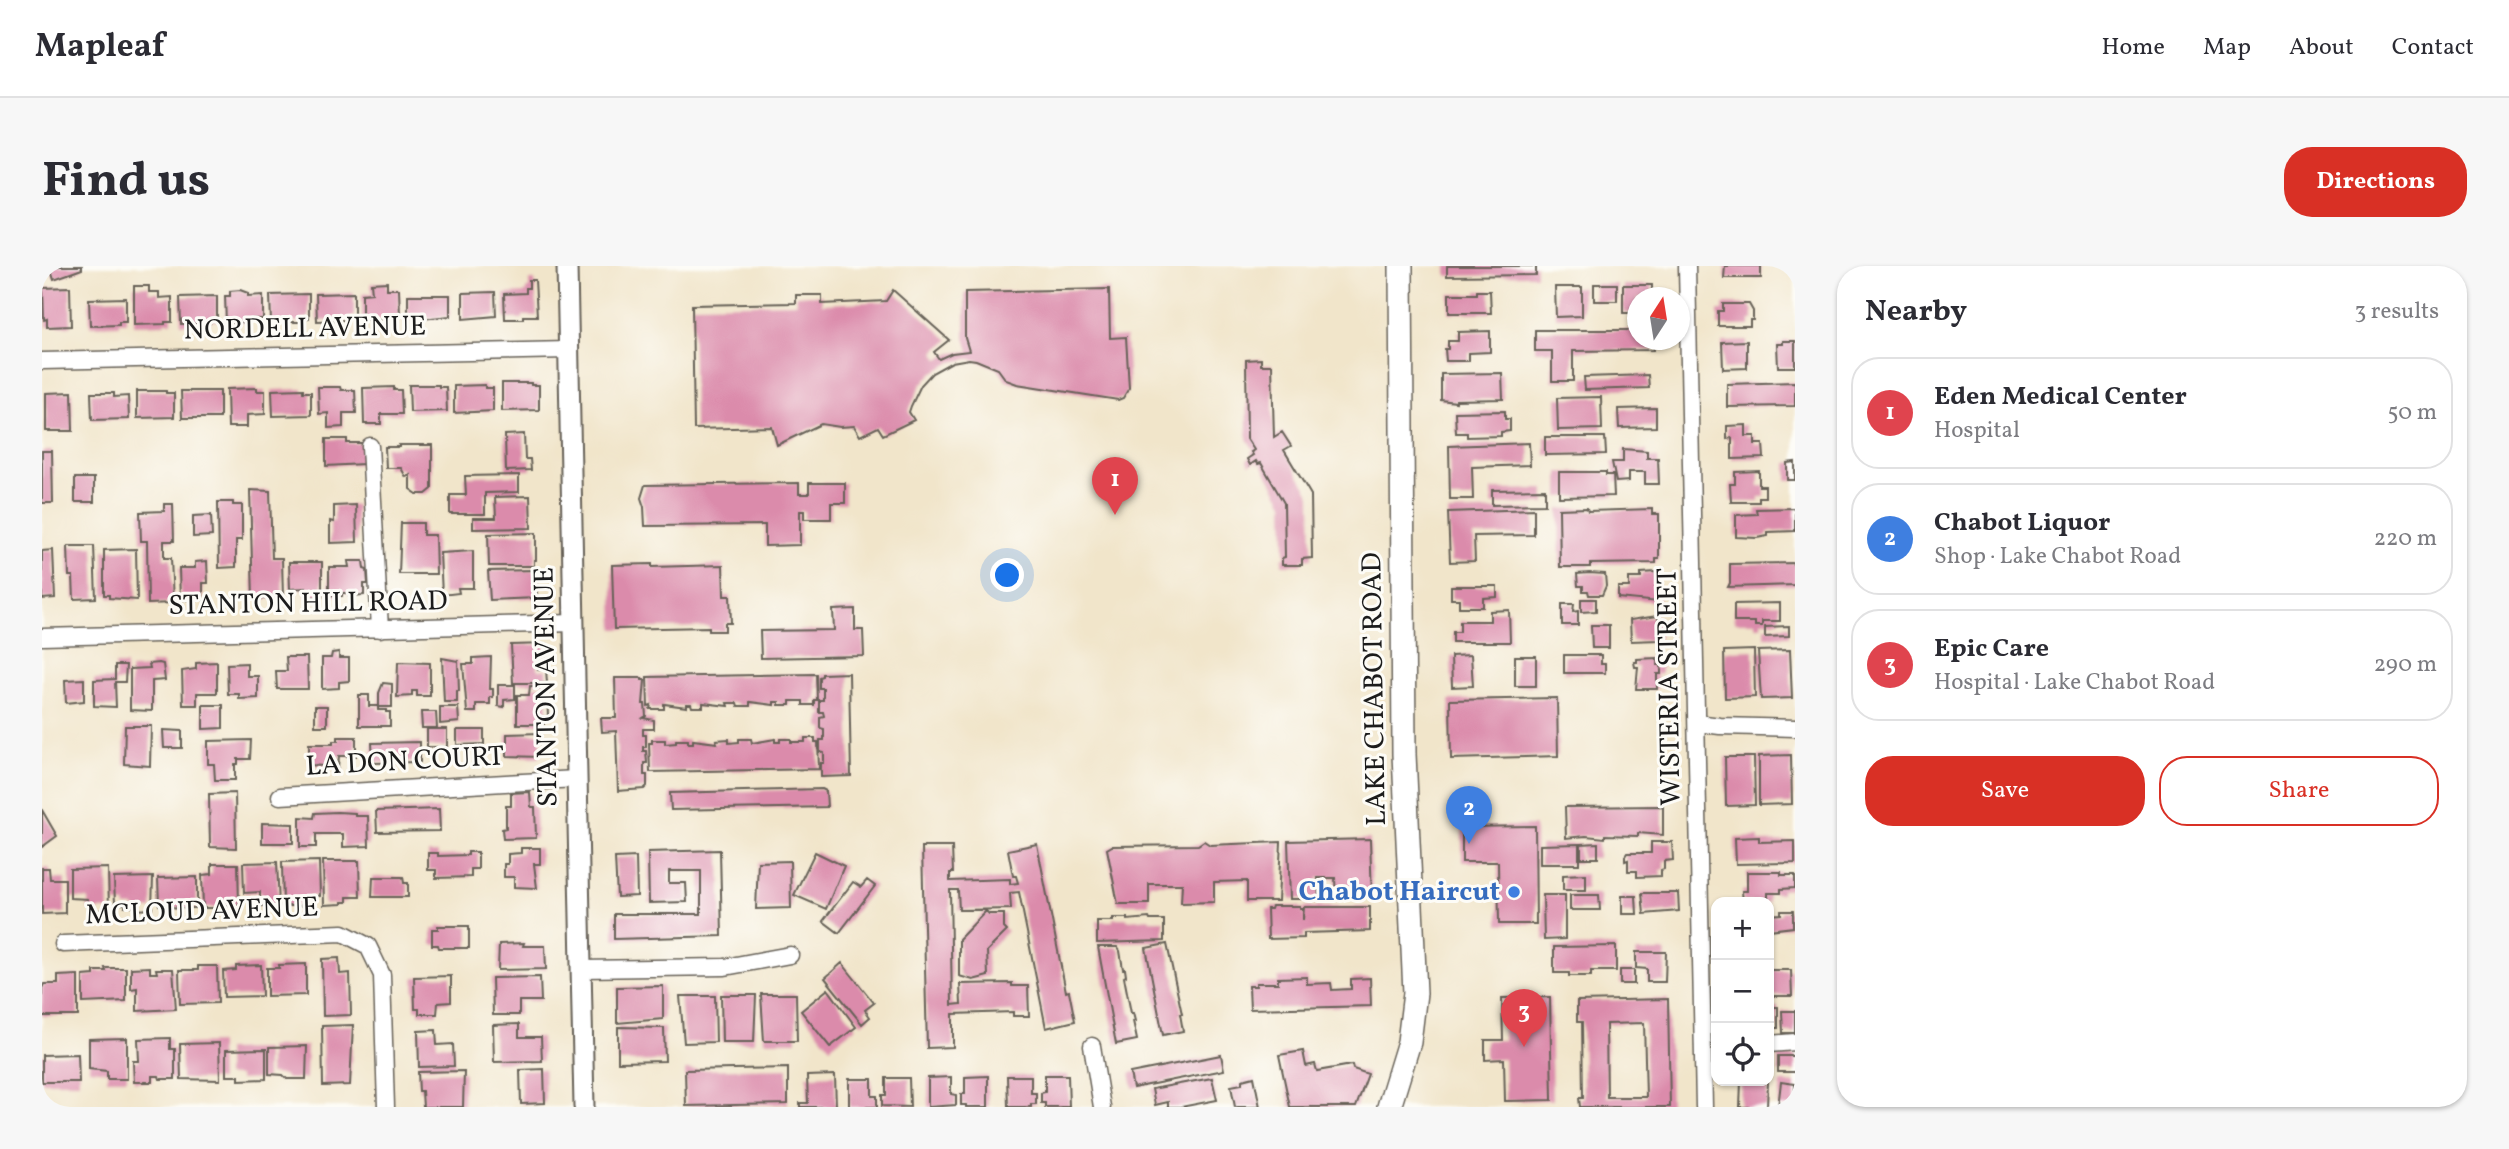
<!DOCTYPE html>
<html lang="en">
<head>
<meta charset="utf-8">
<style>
  :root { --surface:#fff; --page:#f7f7f7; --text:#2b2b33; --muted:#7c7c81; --line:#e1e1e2; --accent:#d93025 }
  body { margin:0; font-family:Vollkorn,serif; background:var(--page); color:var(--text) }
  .controls { position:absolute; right:21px; bottom:21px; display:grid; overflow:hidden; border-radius:14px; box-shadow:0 2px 5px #0004 }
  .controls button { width:63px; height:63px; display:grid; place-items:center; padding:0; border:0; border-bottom:2px solid var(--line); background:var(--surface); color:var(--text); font:35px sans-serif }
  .compass { position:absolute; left:1585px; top:21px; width:63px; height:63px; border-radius:50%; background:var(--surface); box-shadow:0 2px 5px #0004; rotate:12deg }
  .you { position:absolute; left:966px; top:310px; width:24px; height:24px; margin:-18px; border:5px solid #fff; border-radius:50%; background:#1a73e8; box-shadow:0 0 0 10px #1a73e833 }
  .badge { display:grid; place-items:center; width:46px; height:46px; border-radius:50%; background:var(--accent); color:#fff; font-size:23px; font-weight:700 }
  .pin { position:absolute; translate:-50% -58px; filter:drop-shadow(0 2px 4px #0008) }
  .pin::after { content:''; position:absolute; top:37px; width:24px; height:21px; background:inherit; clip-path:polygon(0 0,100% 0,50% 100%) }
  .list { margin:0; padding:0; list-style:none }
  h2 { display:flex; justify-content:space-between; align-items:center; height:91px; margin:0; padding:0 28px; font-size:30px }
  h2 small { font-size:23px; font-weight:400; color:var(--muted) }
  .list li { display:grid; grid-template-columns:46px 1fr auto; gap:21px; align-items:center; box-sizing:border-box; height:112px; margin:0 14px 14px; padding:0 14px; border:2px solid var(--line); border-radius:28px }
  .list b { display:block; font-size:26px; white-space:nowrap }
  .list p { margin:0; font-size:23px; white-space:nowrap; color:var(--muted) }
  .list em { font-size:23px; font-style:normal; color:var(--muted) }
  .actions { display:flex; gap:14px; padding:21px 28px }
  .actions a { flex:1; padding:16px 0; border:2px solid var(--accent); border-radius:28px; text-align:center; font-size:24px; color:var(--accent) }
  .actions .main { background:var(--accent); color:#fff }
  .icon { flex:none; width:38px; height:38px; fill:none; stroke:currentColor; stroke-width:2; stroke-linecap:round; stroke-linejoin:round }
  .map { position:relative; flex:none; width:1753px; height:841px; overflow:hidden; border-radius:28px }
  header { display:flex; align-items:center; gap:42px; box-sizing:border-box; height:98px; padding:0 35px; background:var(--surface); border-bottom:2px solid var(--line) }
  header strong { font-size:33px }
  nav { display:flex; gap:38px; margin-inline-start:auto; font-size:24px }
  .intro { display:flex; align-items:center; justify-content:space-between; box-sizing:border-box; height:168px; padding:0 42px }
  h1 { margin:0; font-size:49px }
  .button { padding:18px 32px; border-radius:28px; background:var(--accent); color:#fff; font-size:24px; font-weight:700 }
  main { display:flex; gap:42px; padding:0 42px }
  aside { flex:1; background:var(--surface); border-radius:28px; box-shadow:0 2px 5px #0004 }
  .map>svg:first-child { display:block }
  .building { fill:#db8bab; fill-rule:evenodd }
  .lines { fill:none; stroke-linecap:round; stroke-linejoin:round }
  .minor-casing { stroke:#676259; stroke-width:19 }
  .tertiary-casing { stroke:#676259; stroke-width:23 }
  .secondary-casing { stroke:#676259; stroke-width:26 }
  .minor { stroke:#fff; stroke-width:16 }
  .tertiary { stroke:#fff; stroke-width:19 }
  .secondary { stroke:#fff; stroke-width:23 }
  .shop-dot { fill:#3f7fe0; stroke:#fdfcf7; stroke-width:2.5 }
  .labels { text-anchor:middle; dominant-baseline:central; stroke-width:6; stroke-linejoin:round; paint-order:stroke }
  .street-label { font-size:28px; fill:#1c1c1c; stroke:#fdfcf7 }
  .shop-label { font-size:28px; font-weight:bold; fill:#366cbe; stroke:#fdfcf7; text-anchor:end }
</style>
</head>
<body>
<header>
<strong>Mapleaf</strong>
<nav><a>Home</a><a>Map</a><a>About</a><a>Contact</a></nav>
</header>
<div class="intro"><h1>Find us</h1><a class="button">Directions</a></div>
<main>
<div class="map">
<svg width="1753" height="841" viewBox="0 0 1753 841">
  <rect width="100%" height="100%" fill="#fdfcf7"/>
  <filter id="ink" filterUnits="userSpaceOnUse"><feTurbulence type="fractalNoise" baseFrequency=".0143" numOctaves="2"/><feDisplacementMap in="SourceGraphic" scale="14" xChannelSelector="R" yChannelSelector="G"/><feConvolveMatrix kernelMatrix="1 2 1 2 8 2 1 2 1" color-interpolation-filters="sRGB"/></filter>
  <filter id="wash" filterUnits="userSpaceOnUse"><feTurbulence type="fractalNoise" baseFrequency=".00686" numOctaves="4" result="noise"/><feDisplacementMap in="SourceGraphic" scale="28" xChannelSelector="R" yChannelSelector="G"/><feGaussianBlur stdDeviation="1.57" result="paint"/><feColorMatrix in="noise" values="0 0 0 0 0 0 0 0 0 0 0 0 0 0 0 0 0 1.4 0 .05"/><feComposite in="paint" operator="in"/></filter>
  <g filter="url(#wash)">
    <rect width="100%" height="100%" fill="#f1e5ca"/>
    <g id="blocks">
      <!-- building -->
      <path class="building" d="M8 0H40V3L12 13Z
        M1405 0H1494V9L1405 10Z
        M1683 0H1719V12H1682Z
        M487 14H493L495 50H481V53H463L462 28 484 27V22H487Z
        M345 16V23H357L358 50H344V53L320 54V28L330 27 329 17Z
        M1552 18H1575V35H1552Z
        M1581 19H1610V32H1596V47H1581Z
        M92 20H107V26H117V32L130 31V56H123V58L92 59Z
        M28 21 29 60 5 61V53L2 54 1 22Z
        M1513 21H1540V50L1514 51Z
        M1067 23 1068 72 1084 71 1087 122 1081 132 1076 134 975 118 964 114 956 103 934 94 927 93 910 96 890 107 879 119 869 140 867 146 872 154 841 169 836 161 818 170 812 160 798 161 779 158 735 179 730 161 652 163 650 39 754 37V29H780V38L844 35 851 24 907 74 892 86 897 93 910 87 927 85 923 72V26Z
        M198 24 206 27V30L221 29V53H207L206 56 184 57 183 30H188V25Z
        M1435 25H1448L1449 47H1407V28H1435Z
        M453 26 454 50 421 53V27Z
        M312 27V51L305 52V54L275 55 274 28Z
        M267 28V52L260 53V56H229L228 29Z
        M366 29H408V50L380 53 379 50 366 51Z
        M175 30V55L168 54V57L139 58 138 31Z
        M84 32V56H77V59L48 60 47 33Z
        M1681 38H1707L1711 45V54H1708V60H1676V45H1681Z
        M1493 64H1596V74H1611V84L1531 85V115H1510V85H1493Z
        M1448 65V86L1427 87V95H1404L1403 83H1406V75H1416V66Z
        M1705 75V102L1681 103 1680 76Z
        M1741 75H1753V101H1736L1735 78H1741Z
        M1219 93V99H1230L1232 171 1240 166 1249 180 1242 184 1269 229 1270 292 1260 293V299H1240V292L1243 291 1242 237 1219 197 1216 198 1214 195 1208 199 1205 193 1211 189 1209 186 1212 184 1205 173 1204 94Z
        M1460 107 1461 133 1414 134V136L1399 134V108Z
        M1606 109 1607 122 1543 124 1542 111Z
        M1753 116V140L1685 141V118Z
        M460 117H489V119H497V144L460 145Z
        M367 119H397V121H404L405 145 368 146Z
        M443 119V122H451V145L412 147V120Z
        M276 121H298L299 124H313L314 147H301V161L286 162V147L277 148Z
        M352 121V124H359L360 148H339V158H322L321 122Z
        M215 122V125H223V148L205 149V161H186L185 123Z
        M261 123V126H269V149L231 150 230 124Z
        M95 125H124V127H132V151L95 152Z
        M139 125H178V152H140Z
        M30 126 31 165H4V127Z
        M49 127H72V131L86 130 87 153 50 154Z
        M1559 131 1560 163 1516 164 1515 132Z
        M1614 142V161L1577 162 1576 143Z
        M1463 145V153H1468V165L1459 166V170L1425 171V167H1414L1413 146Z
        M1704 159V170H1713V178H1721L1722 192 1690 193V172L1685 173V160Z
        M482 168 483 193H488L489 204 464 205 463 169Z
        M1503 171H1563L1564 188 1503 189Z
        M284 173H305V177H321V198L284 200Z
        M1487 177 1488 199 1430 201 1431 233H1408L1407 180Z
        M357 179H390V223L384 228H375L368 223V209L364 211 359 202H344L343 181H357Z
        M1581 183 1605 185V192H1616L1617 218H1603V206H1587V215L1574 216 1570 196H1581Z
        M0 185H10L11 237H0Z
        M1753 196V214H1745V197Z
        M1717 205V220H1723V231H1717V236H1689L1688 218H1693V206Z
        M1517 206H1564V209H1571L1572 230 1517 231Z
        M477 209V226L443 227V248H408V229H424L423 210Z
        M33 212H52V236H33Z
        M757 217V228H767V217H803V237H789V253H762V245H758V279L723 280V259L603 260 602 241 599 232 603 219Z
        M1503 223V238L1450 239V224Z
        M208 224 228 225 230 292H240L241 332 211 333Z
        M488 230 489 262 431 263V252H454L453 231Z
        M176 236H191V239H200V274H194V301L177 302Z
        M122 238H131L132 275H122V292H129L131 337 106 338 105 275H99L98 246 122 245Z
        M314 239 315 276 288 277V255L292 256V240Z
        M1545 242 1546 245 1610 243V248H1617V293H1614V297L1548 298V301H1518L1517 243Z
        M1753 242V265L1726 266V270L1715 272 1694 271V249L1715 248 1714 243Z
        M1492 243V269L1432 270 1433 295 1408 296 1406 246Z
        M169 249 170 270 151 271V250Z
        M359 257H381V269H393L394 308H357Z
        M494 267V294H492V300H447L446 268Z
        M26 280H52L54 332 32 333 31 310H27Z
        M94 283 95 334 67 332V329H62V284Z
        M11 284 13 332 0 333V285Z
        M431 285V322H416L417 327 400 329 398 287Z
        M165 295 166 317H161V334H138L137 302H153V296Z
        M306 295H321L322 303 325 304 326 318H322V329L307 330V327H300V330H287V301H307Z
        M247 296H280V331H264V322L248 323Z
        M1753 297V319L1686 321 1688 317V298Z
        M610 298V301L681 299 682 330H688L689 357H683V365H667V361L572 363 570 299Z
        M494 304 495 332 448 334 446 305Z
        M1614 306 1617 336 1576 332V321H1587V312H1599V307Z
        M1547 307 1563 308 1564 320 1560 329H1547L1546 325H1541V320H1536L1535 308Z
        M1409 320H1455V331L1441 332V341H1417V333H1409Z
        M1539 333H1554V345L1539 346Z
        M1738 337V355H1720V360H1713V356H1692V338Z
        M1520 338H1532L1531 346 1536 345V359H1520Z
        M813 343V364H821L822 390 719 392 718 365 792 364 791 344Z
        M1467 344 1468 376H1411V366H1418V355H1448V345Z
        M1616 350 1617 374 1589 375 1588 354Z
        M1549 359H1567V382H1550Z
        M1747 360V370L1723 371V361Z
        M504 378V390H495L496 404 504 403 505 417H471L469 379Z
        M1712 384 1713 431 1683 432 1682 385Z
        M1748 384 1750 432 1719 433 1716 385Z
        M297 386V392H307V415L297 416V422L280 423V392H289L290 387Z
        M1429 389 1431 420 1410 421 1409 390Z
        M1522 389H1559V398H1563V407H1522Z
        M1473 390H1494V420H1473Z
        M244 391H265L266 423H235L234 405H245Z
        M449 391 448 423H451V431H448V438H434V446H425L421 398H431V392Z
        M400 392 416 395 417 425H415V436H402Z
        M1615 392V399H1619V408H1615V423H1594L1596 401H1593L1592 396H1595V393Z
        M175 396V427H155V439H141L140 405 154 403V397Z
        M356 396 388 397V430H375V425H370V430L355 431Z
        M117 397 121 398 123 414 110 415V445L88 444V403L108 402 107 398Z
        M205 397V410H216V432L197 433V428H186L185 398Z
        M73 399H84L83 416H73L74 441 52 440V414L73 413Z
        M807 407 809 510 779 511V497H782V487L778 486V474H782V463L778 462V451L782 450 781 446H777V434H781V422H777V411L780 410V408Z
        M774 408 775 434H772V439H761V435H748V439H737V436H732V439L708 436V440H696L695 437H685L686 440 661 437V441H650L649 438H645V441L622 438V443H608L609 439 606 440 605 411Z
        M573 412H600V414H603L601 438H603L604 450 601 452 612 454V463H601V469H604V481H601V485H604L605 497H602V509H605V520L602 523 576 525 574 465 560 466 559 452H574Z
        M42 413V435L24 437 23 414Z
        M341 417 350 418V441H337V427Z
        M456 419H473V433L462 434V441L456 440Z
        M488 420H505L506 452H502V458H475V429H487Z
        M317 429H327V440H336V444H344V446H348V460H317Z
        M1515 432 1516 490 1409 493 1408 434Z
        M161 439H181V462L161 463Z
        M273 440H285V460H273Z
        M398 441H416L417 456 398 458Z
        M379 446H394L395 462H380Z
        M83 460H109L108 500 82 498Z
        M385 463H405V481H385Z
        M121 464 140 465V482H122Z
        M415 464H442V478L415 479Z
        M499 467V491L465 490V468Z
        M296 471H314V490H297L296 501 267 499V478H291V475H296Z
        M763 472H773V476H776L777 503 608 506 607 477H610V474H623V478L634 477V474H646V477H651V474L675 477 674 474 687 473V477L697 476V473H709L710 477 733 473V476H738V473H749V476H763Z
        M209 474 208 493H196V498H193V514H173L172 498H166V475Z
        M378 476V496L331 497 330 477Z
        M1749 489 1750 538 1717 539V490Z
        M1683 491H1712L1713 539 1684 540Z
        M780 523 784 525 785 541 629 544 628 527Z
        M488 526 489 541H493L494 572 461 573 460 563 464 562V540H469V527Z
        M193 527 194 582 168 581 167 528Z
        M1621 540V569L1596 567V570L1563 569V572L1544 570 1524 572 1523 541Z
        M397 543 398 565 335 566 334 545Z
        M0 544 15 570 0 581Z
        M295 546 313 547V550H326L327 580 301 581V568H274V581H258V551L272 552 273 547Z
        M220 557 251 558V577H220Z
        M1493 560 1494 658H1457L1456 596H1420V561Z
        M1717 571V576L1753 575V597L1694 598 1693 572Z
        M1328 573 1330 631 1294 633 1293 612H1276L1277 633H1248L1246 575Z
        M1162 575 1168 579 1239 576 1236 635H1205V615L1172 616V636L1139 637 1140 618H1107V638H1076L1065 583 1070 580 1156 579Z
        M1609 576H1630L1631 594 1622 595V603L1619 604V610L1595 611V605H1586V594L1583 595V590L1585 587H1609Z
        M1556 577V592H1539V578Z
        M995 578 1024 726 1027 725 1033 755 1004 762 977 626 968 627 969 643 917 644 916 624H908L910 739 919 738 918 718 970 717V720H986L987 750H971V746L911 748V781L885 782 880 581H910L911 607H908V615L968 613V618L976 617 974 610H971L966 584Z
        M1537 578V598H1498V579Z
        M479 582H498V598H492L495 622 472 621V611H462V598H466V588L479 587Z
        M678 584 680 670 572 673V648H659V605H627V617H644L645 636 607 637 606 586Z
        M426 586H436V603H429V611L394 612V604H386V587H396V590L426 589Z
        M773 586 802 600 784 643 752 629Z
        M594 591 595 630 575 631 573 592Z
        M277 595 278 630H264V633H259V640H241L240 596Z
        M281 595H317L318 631H305V636H300V638L282 639Z
        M748 595 749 642 714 643 716 596Z
        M235 596 237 640H218V626L202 627 201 597Z
        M170 598H196L197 639H179L178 642H161L160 609 170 608Z
        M0 602H7L8 613H23V647L0 648Z
        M66 602 67 644H46V633L28 632V603Z
        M1705 606H1739V609H1753V622L1739 623V627H1726V636H1701L1700 625H1705Z
        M1544 608V624H1521V609Z
        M111 611 110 643 93 644V641H83L84 638H73L72 612Z
        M155 611V642H136L130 641 129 638 117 639 116 612Z
        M331 611H361L362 617H366V631H330Z
        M825 614 833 620 797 667 781 655 811 616 819 621Z
        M1600 627H1636L1637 645 1602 648Z
        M1501 629H1523V673L1502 674Z
        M1528 629H1557L1558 644H1528Z
        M1580 630H1594L1595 648H1580Z
        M1230 640H1258V642H1261V654L1262 641H1328V665L1262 667V672L1226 673 1225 643H1229Z
        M944 645 947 648H962V662L965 665 945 685 946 710 931 714 917 710V673Z
        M1739 645H1751V661L1727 664V649L1739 648Z
        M1071 652H1085V654L1107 652 1108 654H1122V675L1055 677V655H1071Z
        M396 660H427V682H397L396 679H390V663H396Z
        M482 677 481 680H503L504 703 456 704 457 678Z
        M1125 678 1140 748H1138L1141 765 1121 769 1104 682Z
        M1574 680V705H1549V710H1527V707H1512V681Z
        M1056 681H1075L1078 685 1081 703H1083L1084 710 1082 711 1089 747H1091L1093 755H1091L1095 774 1074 778Z
        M1594 686H1624L1623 716H1605V703L1594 702Z
        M297 692 298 708 308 707 309 749 281 750 280 693Z
        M800 697 832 737 823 744 828 751 820 758 783 712Z
        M264 698V729L225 730V702H237L236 699Z
        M219 699 220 730 182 731 181 705 194 704V700Z
        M156 700H175L176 737 138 738 137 704H156Z
        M108 701V707H115L114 703H131L134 743 95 745V722L89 723V702Z
        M63 702H84V735L41 737V710L52 709V705H64Z
        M1578 704H1592V718H1578Z
        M1727 704H1749L1750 730H1727Z
        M36 709V750H0V722L2 718H16V710Z
        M409 710V736L396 737 395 748H377V743H373L372 711Z
        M498 711 499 735H477V749H451L450 712Z
        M1265 711V718L1289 717 1290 724 1309 723V713L1328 712 1329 740 1208 743 1207 720H1214V717H1236V712Z
        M621 720V753L575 757V721Z
        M786 723 814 761 788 781 759 745Z
        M719 728H754L755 775H722Z
        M679 729H714L712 776H680Z
        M638 730H673L674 776 642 777Z
        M1508 731 1510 834 1463 835 1462 793 1443 794V774H1461L1460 732Z
        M1626 733 1628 841H1538L1537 832H1541L1540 756H1535V735ZM1602 757 1604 831H1565L1564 758Z
        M1727 741H1736V762H1727Z
        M1740 745H1753V767H1741Z
        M477 758V771H499L500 795 452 796 451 759Z
        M311 759 308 819 281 820 280 760Z
        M576 761 622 762 623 795 576 796Z
        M394 764 395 779 411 778 412 800 377 801 376 765Z
        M85 772V813H65V805L47 803V773Z
        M128 772V783H133V813H118L117 810H110V816H92L91 795H97L96 773Z
        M177 777 178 814 139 813 138 778Z
        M265 780 264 813H245L241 809 227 808V781Z
        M224 783V813L197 814V810H184V784Z
        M1261 785 1264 800 1273 798 1275 805 1310 799 1311 803 1326 808 1314 841H1248L1237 789Z
        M36 788 37 816H0V789Z
        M1179 789 1182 804 1091 822 1088 807Z
        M1736 790H1753V806H1736Z
        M746 802V838L644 840 643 804Z
        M502 803 503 837 479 838 478 804Z
        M422 805 421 841H381L380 825H377L376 806Z
        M793 809 794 841H758V837H766L765 810Z
        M1003 809H1026L1027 841H1003V837H999V827L1003 826Z
        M946 810V841H924V839H919V828H923V811Z
        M965 810H989V827H994V838H989V841H966Z
        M909 811V828L914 829V839L886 841V812Z
        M1212 811 1218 841H1193L1189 820 1200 818V814Z
        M844 812H867L868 841 840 840V829H844Z
        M1170 812 1175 834 1139 841H1126V836L1113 839 1110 823Z
        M807 813H830V830H835V841H807Z
        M1699 815H1726L1725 841H1698Z
        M1739 816 1753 818V841H1736Z"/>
    </g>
  </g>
  <g filter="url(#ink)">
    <use href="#blocks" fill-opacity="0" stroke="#676259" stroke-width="2"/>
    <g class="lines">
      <defs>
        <path id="minor" d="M1645 0 1662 841
          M0 95 527 84
          M328 180 338 363
          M0 371 533 357
          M1655 457 1678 460 1753 462
          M238 530 534 513
          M21 678 301 667 326 680 340 709 344 841
          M539 703 683 701 748 689
          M1727 778 1753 776
          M1050 780 1060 841"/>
        <path id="tertiary" d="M525 0C530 280 536 561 542 841"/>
        <path id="secondary" d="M1347 841 1367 776 1373 727 1362 488 1359 0"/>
      </defs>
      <!-- minor casing -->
      <use href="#minor" class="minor-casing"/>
      <!-- tertiary casing -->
      <use href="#tertiary" class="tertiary-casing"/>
      <!-- secondary casing -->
      <use href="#secondary" class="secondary-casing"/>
      <!-- minor -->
      <use href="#minor" class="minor"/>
      <!-- tertiary -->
      <use href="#tertiary" class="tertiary"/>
      <!-- secondary -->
      <use href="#secondary" class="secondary"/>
    </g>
  </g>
  <!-- markers -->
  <circle class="shop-dot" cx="1472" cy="626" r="7"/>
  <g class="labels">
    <!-- street labels -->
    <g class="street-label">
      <text transform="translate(263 63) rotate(-1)">NORDELL AVENUE</text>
      <text transform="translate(266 338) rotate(-1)">STANTON HILL ROAD</text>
      <text transform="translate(505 421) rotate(-91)">STANTON AVENUE</text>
      <text transform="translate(1628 421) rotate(-91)">WISTERIA STREET</text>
      <text transform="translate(1333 423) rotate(-91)">LAKE CHABOT ROAD</text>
      <text transform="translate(363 496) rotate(-3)">LA DON COURT</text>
      <text transform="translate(160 646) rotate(-2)">MCLOUD AVENUE</text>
    </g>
    <!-- shop labels -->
    <g class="shop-label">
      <text x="1458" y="626">Chabot Haircut</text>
    </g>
  </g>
</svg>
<div class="controls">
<button>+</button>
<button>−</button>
<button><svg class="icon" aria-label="locate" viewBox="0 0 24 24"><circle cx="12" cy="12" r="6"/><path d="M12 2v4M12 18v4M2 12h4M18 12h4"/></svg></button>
</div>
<svg class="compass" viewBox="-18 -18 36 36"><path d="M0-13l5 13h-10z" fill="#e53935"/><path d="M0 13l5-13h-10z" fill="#7c7c81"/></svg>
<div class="you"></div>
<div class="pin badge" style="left:1073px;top:249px;background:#e0444e">1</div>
<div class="pin badge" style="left:1427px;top:578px;background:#3f7fe0">2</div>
<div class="pin badge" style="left:1482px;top:781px;background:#e0444e">3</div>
</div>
<aside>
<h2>Nearby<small>3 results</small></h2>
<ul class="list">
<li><span class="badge" style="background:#e0444e">1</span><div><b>Eden Medical Center</b><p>Hospital</p></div><em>50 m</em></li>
<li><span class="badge" style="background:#3f7fe0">2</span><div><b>Chabot Liquor</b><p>Shop · Lake Chabot Road</p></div><em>220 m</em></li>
<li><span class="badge" style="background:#e0444e">3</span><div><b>Epic Care</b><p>Hospital · Lake Chabot Road</p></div><em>290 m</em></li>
</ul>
<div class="actions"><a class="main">Save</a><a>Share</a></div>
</aside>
</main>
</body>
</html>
